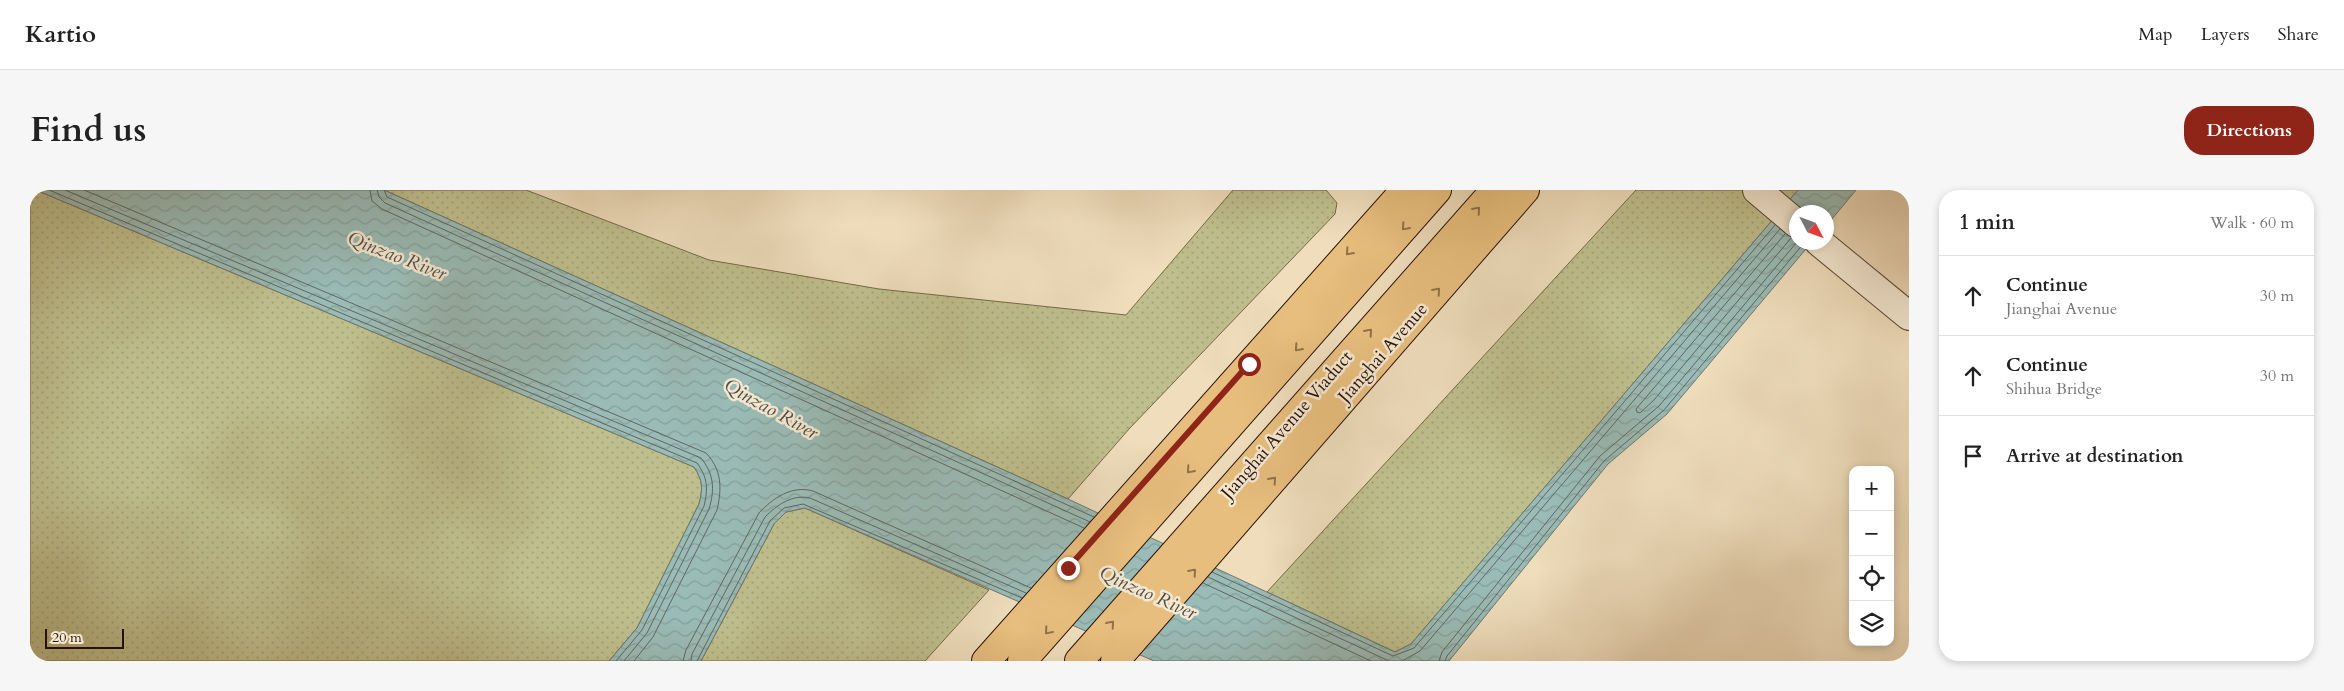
<!DOCTYPE html>
<html lang="en">
<head>
<meta charset="utf-8">
<style>
  :root { --surface:#fff; --page:#f6f6f6; --text:#222; --muted:#767676; --line:#e0e0e0; --accent:#8f2418 }
  body { margin:0; font-family:Cardo,serif; background:var(--page); color:var(--text) }
  .controls { position:absolute; right:15px; bottom:15px; display:grid; overflow:hidden; border-radius:10px; box-shadow:0 2px 8px #0003 }
  .controls button { width:45px; height:45px; display:grid; place-items:center; padding:0; border:0; border-bottom:1px solid var(--line); background:var(--surface); color:var(--text); font:25px sans-serif }
  .compass { position:absolute; left:1759px; top:15px; width:45px; height:45px; border-radius:50%; background:var(--surface); box-shadow:0 2px 8px #0003; rotate:131deg }
  .scale { position:absolute; left:15px; bottom:12px; width:79px; box-sizing:border-box; padding-left:5px; border:2px solid #281108; border-top:0; font-size:14px; line-height:18px; white-space:nowrap; color:#281108; -webkit-text-stroke:4px #f5e9d3; paint-order:stroke }
  .stop { position:absolute; width:15px; height:15px; margin:-11px; border:4px solid #8f2418; border-radius:50%; background:#fff }
  .stop.end { background:#8f2418; border-color:#fff; box-shadow:0 1px 5px #0008 }
  .list { margin:0; padding:0; list-style:none }
  h2 { display:flex; justify-content:space-between; align-items:center; height:65px; margin:0; padding:0 20px; font-size:21px }
  h2 small { font-size:16px; font-weight:400; color:var(--muted) }
  .list li { display:grid; grid-template-columns:32px 1fr auto; gap:15px; align-items:center; box-sizing:border-box; height:80px; padding:0 20px; border-top:1px solid var(--line) }
  .list b { display:block; font-size:19px; white-space:nowrap }
  .list p { margin:0; font-size:16px; white-space:nowrap; color:var(--muted) }
  .list em { font-size:16px; font-style:normal; color:var(--muted) }
  .icon { flex:none; width:28px; height:28px; fill:none; stroke:currentColor; stroke-width:2; stroke-linecap:round; stroke-linejoin:round }
  .map { position:relative; flex:none; width:1879px; height:471px; overflow:hidden; border-radius:20px }
  header { display:flex; align-items:center; gap:30px; box-sizing:border-box; height:70px; padding:0 25px; background:var(--surface); border-bottom:1px solid var(--line) }
  header strong { font-size:24px }
  nav { display:flex; gap:28px; margin-inline-start:auto; font-size:18px }
  .intro { display:flex; align-items:center; justify-content:space-between; box-sizing:border-box; height:120px; padding:0 30px }
  h1 { margin:0; font-size:35px }
  .button { padding:12px 22px; border-radius:20px; background:var(--accent); color:#fff; font-size:18px; font-weight:700 }
  main { display:flex; gap:30px; padding:0 30px }
  aside { flex:1; background:var(--surface); border-radius:20px; box-shadow:0 2px 8px #0003 }
  .map>svg:first-child { display:block }
  .grass { fill:url(#grass-dots); stroke:#74684a }
  .water { fill:url(#water-waves); stroke:#6c7770 }
  .lines { fill:none; stroke-linecap:round; stroke-linejoin:round }
  .shore { stroke:#61665f; stroke-width:1 }
  .minor-casing { stroke:#5a4435; stroke-width:30 }
  .major-casing { stroke:#281108; stroke-width:30 }
  .highway-casing { stroke:#281108; stroke-width:30 }
  .minor { stroke:#f5e9d3; stroke-width:28 }
  .major { stroke:#e8be7e; stroke-width:28 }
  .highway { stroke:#e8be7e; stroke-width:28 }
  .oneway { stroke:#927049 }
  .route { stroke:#8f2418; stroke-width:6 }
  .labels { text-anchor:middle; dominant-baseline:central; stroke-width:5; stroke-linejoin:round; paint-order:stroke }
  .street-label { font-size:18px; fill:#281108; stroke:#f5e9d3 }
  .water-label { font-size:19px; font-style:italic; fill:#504c45; stroke:#f5e9d3 }
</style>
</head>
<body>
<header>
<strong>Kartio</strong>
<nav><a>Map</a><a>Layers</a><a>Share</a></nav>
</header>
<div class="intro"><h1>Find us</h1><a class="button">Directions</a></div>
<main>
<div class="map">
<svg width="1879" height="471" viewBox="0 0 1879 471">
  <defs>
    <pattern id="grass-dots" width="8" height="8" patternUnits="userSpaceOnUse" patternTransform="scale(1.25)"><rect width="8" height="8" fill="#bfbf8d"/><path d="M2 2h.1M6 6h.1" fill="none" stroke="#a4a378" stroke-width="1.8" stroke-linecap="round"/></pattern>
    <pattern id="water-waves" width="16" height="10" patternUnits="userSpaceOnUse" patternTransform="scale(1.25)"><rect width="16" height="10" fill="#9abbb6"/><path d="M0 5q4-4 8 0t8 0" fill="none" stroke="#85a09b"/></pattern>
  </defs>
  <rect width="100%" height="100%" fill="#efddbc"/>
  <filter id="stains"><feTurbulence type="fractalNoise" baseFrequency=".004" numOctaves="4"/><feColorMatrix values="0 0 0 0 .2 0 0 0 0 .09 0 0 0 0 .02 0 0 0 .5 -.17"/></filter>
  <radialGradient id="worn" r=".72"><stop offset=".6" stop-color="#630" stop-opacity="0"/><stop offset="1" stop-color="#630" stop-opacity=".3"/></radialGradient>
  <!-- grass -->
  <path class="grass" d="M0 0H6L664 277C673 290 673 299 669 314L607 438 579 471H0Z
    M354 0H496L679 70 849 99 1096 125 1203 0H1296L1307 13 1305 24 1099 239 1038 309Z
    M1606 0H1768L1381 454 1365 462 1237 402Z
    M775 318 959 400 895 471H671L744 334 756 322Z"/>
  <!-- water -->
  <path class="water" d="M6 0H354L1038 309 1365 462 1381 454 1768 0H1826L1797 35 1796 22H1766V52L1781 53 1637 224 1578 274 1419 471H1124L775 318 756 322 744 334 671 471H579L607 438 669 314C673 299 673 290 664 277Z"/>
  <g class="lines">
    <!-- shore -->
    <path class="shore" d="M19 0 667 273C678 288 678 299 674 316L612 440 586 471
      M35 0 671 268C684 284 685 299 679 319L617 443 594 471
      M54 0 676 263C692 280 692 298 687 320L623 447 604 471
      M340 0 342 11 352 19 1054 338
      M347 0 349 7 355 13 1060 332
      M354 0 357 7 1064 327
      M1755 44 1606 219 1607 222 1610 223 1624 210 1762 47
      M1182 382 1363 466 1384 458 1745 35
      M1178 387 1359 471
      M1173 393 1341 471
      M653 471 656 460 729 323C743 308 762 295 783 301L1001 398
      M661 471 662 464 735 327C747 315 762 304 780 308L996 403
      M667 471 740 331 754 318 773 314 992 408
      M1372 471 1390 461 1750 39
      M1409 471 1412 462 1570 266 1629 216 1767 52
      M1415 471 1417 466 1574 271 1634 220 1774 53"/>
    <defs>
      <path id="minor" d="M1727 0 1766 33
        M1789 52 1879 126"/>
      <path id="major" d="M956 471 1375 0
        M1085 471 1495 0"/>
      <path id="highway" d="M992 471 1407 0
        M1049 471 1465 0"/>
    </defs>
    <!-- minor casing -->
    <use href="#minor" class="minor-casing"/>
    <!-- major casing -->
    <use href="#major" class="major-casing"/>
    <!-- highway casing -->
    <use href="#highway" class="highway-casing"/>
    <!-- minor -->
    <use href="#minor" class="minor"/>
    <!-- major -->
    <use href="#major" class="major"/>
    <!-- highway -->
    <use href="#highway" class="highway"/>
  </g>
  <!-- one-way arrows -->
  <defs><path id="oneway-chevron" d="M-2-3.5L2.5 0L-2 3.5" fill="none" stroke-width="1.6" stroke-linecap="round" stroke-linejoin="round" transform="scale(1.25)"/></defs>
  <g class="oneway">
    <use href="#oneway-chevron" transform="translate(1447 20) rotate(-49)"/>
    <use href="#oneway-chevron" transform="translate(1375 37) rotate(131)"/>
    <use href="#oneway-chevron" transform="translate(1319 62) rotate(132)"/>
    <use href="#oneway-chevron" transform="translate(1407 101) rotate(-49)"/>
    <use href="#oneway-chevron" transform="translate(1339 142) rotate(-49)"/>
    <use href="#oneway-chevron" transform="translate(1268 158) rotate(131)"/>
    <use href="#oneway-chevron" transform="translate(1160 280) rotate(131)"/>
    <use href="#oneway-chevron" transform="translate(1243 290) rotate(-49)"/>
    <use href="#oneway-chevron" transform="translate(1163 382) rotate(-49)"/>
    <use href="#oneway-chevron" transform="translate(1081 434) rotate(-49)"/>
    <use href="#oneway-chevron" transform="translate(1018 441) rotate(131)"/>
  </g>
  <g class="lines">
    <!-- route -->
    <path class="route" d="M1038 378 1219 174"/>
  </g>
  <g class="labels">
    <!-- street labels -->
    <g class="street-label">
      <text transform="translate(1353 163) rotate(-49)">Jianghai Avenue</text>
      <text transform="translate(1257 235) rotate(-49)">Jianghai Avenue Viaduct</text>
    </g>
    <!-- water labels -->
    <g class="water-label">
      <text transform="translate(367 66) rotate(21)">Qinzao River</text>
      <text transform="translate(741 219) rotate(29)">Qinzao River</text>
      <text transform="translate(1118 403) rotate(24)">Qinzao River</text>
    </g>
  </g>
  <rect width="100%" height="100%" filter="url(#stains)"/>
  <rect width="100%" height="100%" fill="url(#worn)"/>
</svg>
<div class="controls">
<button>+</button>
<button>−</button>
<button><svg class="icon" aria-label="locate" viewBox="0 0 24 24"><circle cx="12" cy="12" r="6"/><path d="M12 2v4M12 18v4M2 12h4M18 12h4"/></svg></button>
<button><svg class="icon" aria-label="layers" viewBox="0 0 24 24"><path d="M12 4l9 5-9 5-9-5zM3 14l9 5 9-5"/></svg></button>
</div>
<svg class="compass" viewBox="-18 -18 36 36"><path d="M0-13l5 13h-10z" fill="#e53935"/><path d="M0 13l5-13h-10z" fill="#767676"/></svg>
<div class="scale">20 m</div>
<div class="stop" style="left:1219px;top:174px"></div>
<div class="stop end" style="left:1038px;top:378px"></div>
</div>
<aside>
<h2>1 min<small>Walk · 60 m</small></h2>
<ul class="list">
<li><svg class="icon" aria-label="ahead" viewBox="0 0 24 24"><path d="M12 20V5M6 11l6-6 6 6"/></svg><div><b>Continue</b><p>Jianghai Avenue</p></div><em>30 m</em></li>
<li><svg class="icon" aria-label="ahead" viewBox="0 0 24 24"><path d="M12 20V5M6 11l6-6 6 6"/></svg><div><b>Continue</b><p>Shihua Bridge</p></div><em>30 m</em></li>
<li><svg class="icon" aria-label="arrive" viewBox="0 0 24 24"><path d="M6 21V4h12l-3 4 3 4H6"/></svg><div><b>Arrive at destination</b></div></li>
</ul>
</aside>
</main>
</body>
</html>
